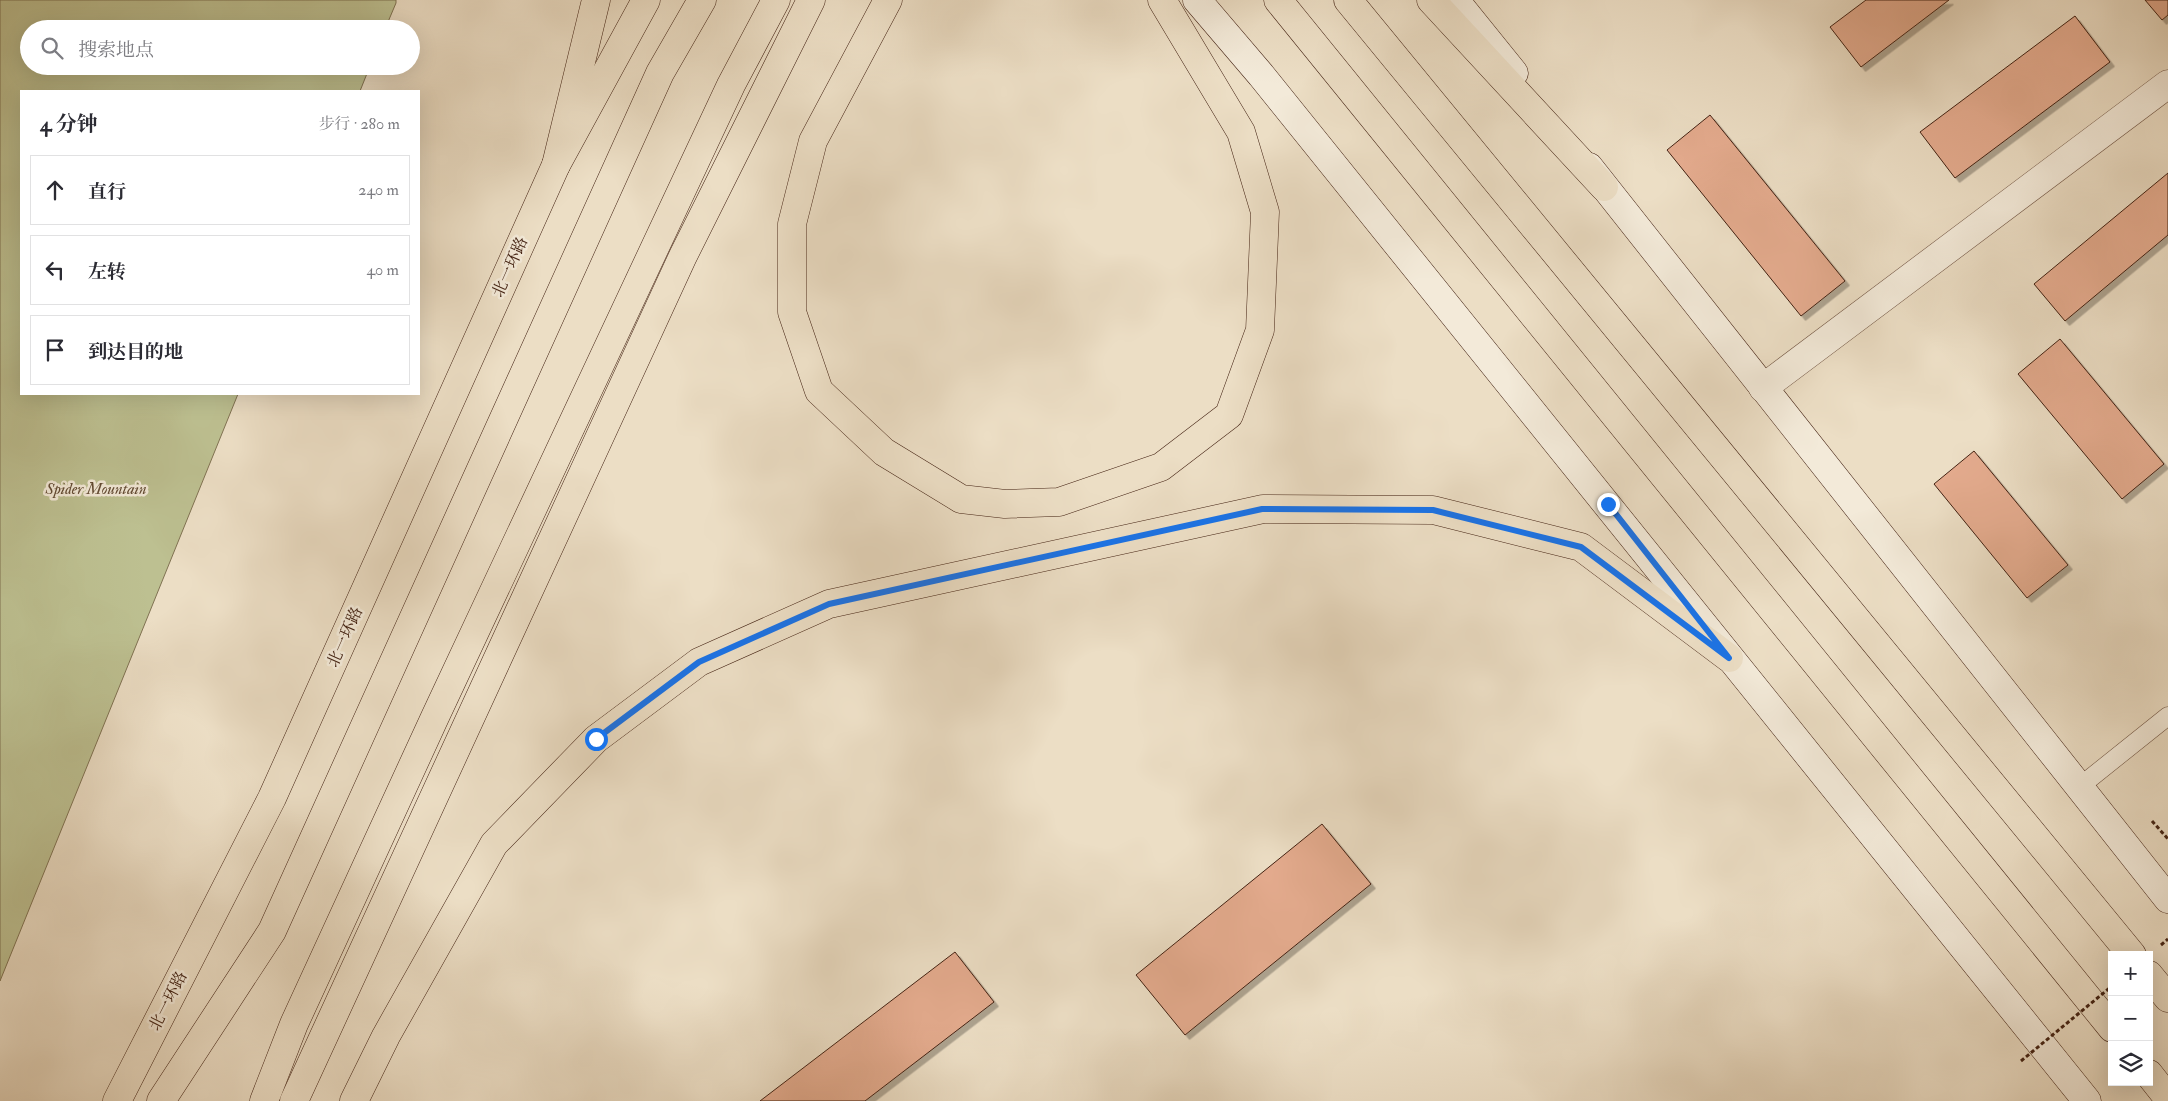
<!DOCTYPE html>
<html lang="zh">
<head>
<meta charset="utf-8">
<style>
  :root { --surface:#fff; --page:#f7f7f7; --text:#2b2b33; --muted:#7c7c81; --line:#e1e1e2 }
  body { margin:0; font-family:"IM FELL Double Pica","Noto Serif SC",serif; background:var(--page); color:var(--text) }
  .controls { position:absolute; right:15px; bottom:15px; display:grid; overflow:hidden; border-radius:0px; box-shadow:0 5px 20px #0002 }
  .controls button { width:45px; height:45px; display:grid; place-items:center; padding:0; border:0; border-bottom:1px solid var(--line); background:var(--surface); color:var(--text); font:25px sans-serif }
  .stop { position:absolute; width:15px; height:15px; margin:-11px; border:4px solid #1a73e8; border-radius:50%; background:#fff }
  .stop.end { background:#1a73e8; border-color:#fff; box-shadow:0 1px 5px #0008 }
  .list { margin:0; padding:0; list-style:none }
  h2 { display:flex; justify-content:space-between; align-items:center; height:65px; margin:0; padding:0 20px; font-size:21px }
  h2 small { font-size:16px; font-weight:400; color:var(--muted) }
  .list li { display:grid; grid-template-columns:32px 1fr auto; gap:15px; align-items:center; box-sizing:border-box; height:70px; margin:0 10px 10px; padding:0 10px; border:1px solid var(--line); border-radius:0px }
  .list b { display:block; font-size:19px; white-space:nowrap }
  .list em { font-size:16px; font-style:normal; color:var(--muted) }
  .icon { flex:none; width:28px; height:28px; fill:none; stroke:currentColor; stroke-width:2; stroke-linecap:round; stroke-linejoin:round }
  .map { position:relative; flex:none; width:2168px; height:1101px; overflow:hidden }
  .search { position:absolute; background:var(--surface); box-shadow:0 5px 20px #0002; left:20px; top:20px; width:400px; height:55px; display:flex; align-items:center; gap:12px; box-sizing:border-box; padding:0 18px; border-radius:28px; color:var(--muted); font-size:19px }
  .panel { position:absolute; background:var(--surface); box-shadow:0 5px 20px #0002; left:20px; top:90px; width:400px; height:305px; border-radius:0px }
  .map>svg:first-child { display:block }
  .green { fill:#bdc091; stroke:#807252 }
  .building { fill:#e4ab8e; stroke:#442314; filter:url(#shadow) }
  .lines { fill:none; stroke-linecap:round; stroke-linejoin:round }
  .lane-casing { stroke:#6e5240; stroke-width:19 }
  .street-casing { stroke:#6e5240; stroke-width:29 }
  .secondary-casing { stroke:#442314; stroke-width:29 }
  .primary-casing { stroke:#442314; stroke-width:29 }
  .highway-casing { stroke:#442314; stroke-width:29 }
  .path { stroke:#442314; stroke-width:3; stroke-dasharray:4 2.5; stroke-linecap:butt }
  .lane { stroke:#f3ead9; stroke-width:18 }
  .street { stroke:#f3ead9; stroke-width:28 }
  .secondary { stroke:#f3ead9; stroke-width:28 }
  .primary { stroke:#ecdec5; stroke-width:28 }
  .highway { stroke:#ecdec5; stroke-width:28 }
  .path-bridge { stroke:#442314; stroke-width:3; stroke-dasharray:4 2.5; stroke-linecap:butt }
  .route { stroke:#1a73e8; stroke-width:6 }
  .labels { text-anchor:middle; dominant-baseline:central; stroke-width:5; stroke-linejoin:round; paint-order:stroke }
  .street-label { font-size:16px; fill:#442314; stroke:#f3ead9 }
  .park-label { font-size:16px; font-style:italic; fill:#624a33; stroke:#f3ead9 }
</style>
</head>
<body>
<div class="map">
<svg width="2168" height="1101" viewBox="0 0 2168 1101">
  <defs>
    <filter id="shadow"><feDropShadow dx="4.5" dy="4.5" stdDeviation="0" flood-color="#0004"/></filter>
  </defs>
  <rect width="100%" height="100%" fill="#ecdec5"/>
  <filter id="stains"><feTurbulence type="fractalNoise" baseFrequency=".004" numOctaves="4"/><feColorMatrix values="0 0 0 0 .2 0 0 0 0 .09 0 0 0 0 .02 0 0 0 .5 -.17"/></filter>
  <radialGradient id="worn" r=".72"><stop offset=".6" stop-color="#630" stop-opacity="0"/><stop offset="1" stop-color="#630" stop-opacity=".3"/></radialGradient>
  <!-- green -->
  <path class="green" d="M0 0H396V3L385 29H29V66H370L360 91H21V394H238L0 981Z"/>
  <!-- building -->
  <path class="building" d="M1866 0H1949L1861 67 1830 27Z
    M2145 0H2168V15L2162 20Z
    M2075 16 2110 62 1955 178 1920 132Z
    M1710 115 1845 281 1801 316 1667 150Z
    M2168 173V235L2065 321 2034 284Z
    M2060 339 2164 464 2122 499 2018 374Z
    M1974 451 2068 565 2027 598 1934 484Z
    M1322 824 1371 884 1185 1035 1136 975Z
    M955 952 994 1002 865 1101H760Z"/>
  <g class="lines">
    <defs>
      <path id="lane" d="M2078 788 2168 716"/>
      <path id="street" d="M1763 388 2168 84"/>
      <path id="secondary" d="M1197 0 1261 75 2087 1101
        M1455 0 1514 73
        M1589 167 2168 899"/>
      <path id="primary" d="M888 0 813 141 792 224V312L819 391 884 452 961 499 1005 504 1059 502 1161 467 1229 415 1260 330 1265 212 1241 132 1162 0
        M117 1101 272 798 556 165 646 0
        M294 1101 683 256 811 0
        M354 1101 386 1036 494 844 596 739 699 662 829 604 1263 509 1433 510 1581 547 1729 658"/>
      <path id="highway" d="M1278 0 2112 1028
        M1348 0 2132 955
        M1431 0 1604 187
        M556 165 596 0
        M2149 975 2168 998
        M2149 1074 2168 1098
        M161 1101 272 931 660 73 702 0
        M264 1101 294 1024 435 717 731 85 776 0"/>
    </defs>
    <!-- lane casing -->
    <use href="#lane" class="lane-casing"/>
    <!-- street casing -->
    <use href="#street" class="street-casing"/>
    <!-- secondary casing -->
    <use href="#secondary" class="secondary-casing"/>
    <!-- primary casing -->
    <use href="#primary" class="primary-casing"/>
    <!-- highway casing -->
    <use href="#highway" class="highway-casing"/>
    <!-- path -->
    <path class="path" d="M2152 821 2168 839
      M2161 945 2168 939"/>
    <!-- lane -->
    <use href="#lane" class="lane"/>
    <!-- street -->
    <use href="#street" class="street"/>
    <!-- secondary -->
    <use href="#secondary" class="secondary"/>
    <!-- primary -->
    <use href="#primary" class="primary"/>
    <!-- highway -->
    <use href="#highway" class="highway"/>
    <!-- path-bridge -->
    <path class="path-bridge" d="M2021 1061 2112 986"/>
  </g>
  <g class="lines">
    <!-- route -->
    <path class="route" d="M596 739 699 662 829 604 1262 509 1433 510 1581 547 1729 658 1608 504"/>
  </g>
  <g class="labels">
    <!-- street labels -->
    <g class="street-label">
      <text transform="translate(510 267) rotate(-66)">北一环路</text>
      <text transform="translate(345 637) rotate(-66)">北一环路</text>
      <text transform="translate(168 1001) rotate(-63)">北一环路</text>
    </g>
    <!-- park labels -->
    <g class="park-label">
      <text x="96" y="489">Spider Mountain</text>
    </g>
  </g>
  <rect width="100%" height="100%" filter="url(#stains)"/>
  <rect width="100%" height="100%" fill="url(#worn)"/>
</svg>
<div class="controls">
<button>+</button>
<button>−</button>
<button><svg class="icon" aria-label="layers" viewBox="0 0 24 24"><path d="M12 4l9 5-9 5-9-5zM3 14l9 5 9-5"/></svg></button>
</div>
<div class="stop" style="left:596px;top:739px"></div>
<div class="stop end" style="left:1608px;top:504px"></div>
<div class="search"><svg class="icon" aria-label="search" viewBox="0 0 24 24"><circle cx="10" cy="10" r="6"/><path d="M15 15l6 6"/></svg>搜索地点</div>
<section class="panel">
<h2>4 分钟<small>步行 · 280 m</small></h2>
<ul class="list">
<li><svg class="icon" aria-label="ahead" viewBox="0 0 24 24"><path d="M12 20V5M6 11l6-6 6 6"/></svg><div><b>直行</b></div><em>240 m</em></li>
<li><svg class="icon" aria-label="left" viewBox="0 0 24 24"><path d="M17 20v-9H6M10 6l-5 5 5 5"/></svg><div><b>左转</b></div><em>40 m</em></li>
<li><svg class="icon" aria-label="arrive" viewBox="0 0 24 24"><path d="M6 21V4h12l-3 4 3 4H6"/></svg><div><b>到达目的地</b></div></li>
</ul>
</section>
</div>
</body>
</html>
